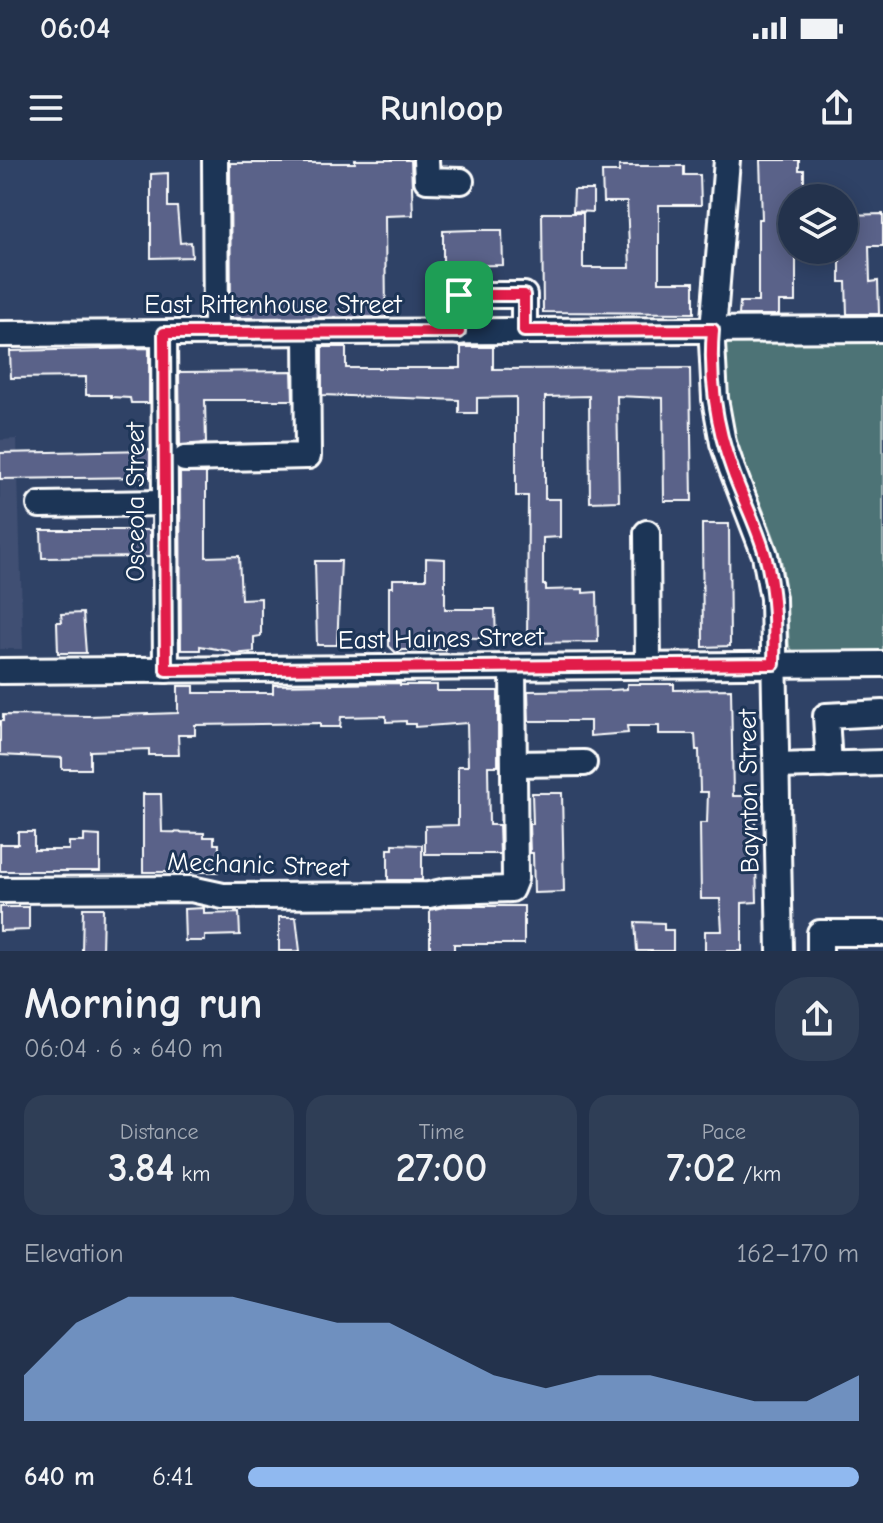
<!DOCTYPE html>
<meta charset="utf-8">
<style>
:root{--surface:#23324c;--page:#2f3e56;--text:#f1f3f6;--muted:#a3aab5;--line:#404d64;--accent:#90b9f0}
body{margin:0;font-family:"Comic Neue",sans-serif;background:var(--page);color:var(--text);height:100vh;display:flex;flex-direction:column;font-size:30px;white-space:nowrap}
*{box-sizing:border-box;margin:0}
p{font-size:26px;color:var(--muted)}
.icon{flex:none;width:44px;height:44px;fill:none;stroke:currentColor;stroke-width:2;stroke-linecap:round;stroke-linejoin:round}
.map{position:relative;height:791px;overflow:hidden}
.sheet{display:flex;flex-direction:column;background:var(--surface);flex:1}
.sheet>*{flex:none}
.controls{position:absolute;left:778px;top:24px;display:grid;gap:16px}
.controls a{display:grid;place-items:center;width:80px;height:80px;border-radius:50%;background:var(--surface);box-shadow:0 4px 20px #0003,0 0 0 2px var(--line);font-size:40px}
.pin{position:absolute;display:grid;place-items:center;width:68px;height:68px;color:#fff;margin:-34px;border-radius:16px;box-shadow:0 4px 12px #0006}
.round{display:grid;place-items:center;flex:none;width:84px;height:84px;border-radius:32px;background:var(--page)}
.headline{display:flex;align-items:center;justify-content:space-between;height:136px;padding:0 24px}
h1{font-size:44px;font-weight:700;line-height:60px}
.stats{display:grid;grid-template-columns:repeat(3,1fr);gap:12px;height:136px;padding:8px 24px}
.stats div{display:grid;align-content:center;border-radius:20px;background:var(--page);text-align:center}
.stats b{font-size:40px;font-weight:700}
.stats small{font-size:22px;font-weight:400}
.stats p{font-size:22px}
.chart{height:224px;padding:16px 24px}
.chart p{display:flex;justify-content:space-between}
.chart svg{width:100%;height:144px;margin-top:8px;fill:var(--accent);opacity:.7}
ul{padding:0 24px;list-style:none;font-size:26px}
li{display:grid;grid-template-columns:128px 96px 1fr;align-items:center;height:60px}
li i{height:20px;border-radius:10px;background:var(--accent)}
.status{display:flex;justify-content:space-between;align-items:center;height:56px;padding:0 40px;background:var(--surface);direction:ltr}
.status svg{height:22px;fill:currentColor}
header{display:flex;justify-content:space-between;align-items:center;height:104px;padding:0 24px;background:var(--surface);font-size:36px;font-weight:700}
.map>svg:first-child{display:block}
.built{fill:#405073}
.green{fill:#4e7376;stroke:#a6b9ba;stroke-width:2}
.building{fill:#5a6289;stroke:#fff;stroke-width:2}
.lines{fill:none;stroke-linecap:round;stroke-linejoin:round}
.minor-casing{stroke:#fff;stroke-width:30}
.minor{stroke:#1d3557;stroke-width:24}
.route-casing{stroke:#fff;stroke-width:16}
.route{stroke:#e11d48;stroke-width:10}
.labels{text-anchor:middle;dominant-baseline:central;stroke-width:6;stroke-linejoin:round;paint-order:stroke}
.street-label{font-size:26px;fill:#fff;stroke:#1d3557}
</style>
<div class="status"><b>06:04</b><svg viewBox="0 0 49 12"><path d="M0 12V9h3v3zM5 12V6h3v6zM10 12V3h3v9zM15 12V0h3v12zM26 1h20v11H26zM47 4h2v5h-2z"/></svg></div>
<header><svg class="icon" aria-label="menu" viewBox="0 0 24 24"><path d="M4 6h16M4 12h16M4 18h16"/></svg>Runloop<svg class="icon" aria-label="share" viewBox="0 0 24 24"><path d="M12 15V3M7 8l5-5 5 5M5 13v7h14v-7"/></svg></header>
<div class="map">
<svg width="883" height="791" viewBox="0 0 883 791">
<rect width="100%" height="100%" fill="#2f4266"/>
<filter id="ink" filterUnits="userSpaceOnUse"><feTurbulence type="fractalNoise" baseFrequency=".0125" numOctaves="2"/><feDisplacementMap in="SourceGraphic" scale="16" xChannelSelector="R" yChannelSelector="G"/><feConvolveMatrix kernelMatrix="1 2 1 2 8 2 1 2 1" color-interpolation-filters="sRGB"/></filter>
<g filter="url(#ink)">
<polygon class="built" points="17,279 23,489 0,489 0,280"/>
<path class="green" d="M 883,178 L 883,492 L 794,493 L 789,486 C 787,457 787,428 781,400 C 772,365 755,334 743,301 C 729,264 726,225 726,185 L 733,179 Z"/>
<g class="building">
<polygon points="355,0 411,0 413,55 385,56 386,157 231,158 230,3 355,3"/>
<polygon points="760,0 799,0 799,10 804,10 804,38 792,38 792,90 796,90 796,142 779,142 779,155 739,155 740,142 758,142 758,59 762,59"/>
<polygon points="619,6 684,6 684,15 700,15 701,45 659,45 659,122 694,122 694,153 543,152 542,53 583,53 583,108 630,108 627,42 603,42 602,12 619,12"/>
<polygon points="168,13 168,47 177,47 180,83 191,82 192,97 151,98 151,14"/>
<polygon points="574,30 593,30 593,52 573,51"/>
<polygon points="883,54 883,86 869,86 870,122 878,121 879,154 847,154 846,122 840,122 840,90 845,89 845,55"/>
<polygon points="473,70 502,70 503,105 443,106 443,71"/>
<polygon points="322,187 346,187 346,208 461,208 461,187 493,187 493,209 690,208 692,341 664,341 663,238 617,236 619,341 590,342 589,236 545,237 545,339 560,339 560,377 543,378 543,425 546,425 546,430 583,429 583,433 597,432 598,482 527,483 528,336 516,336 516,237 477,238 477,253 459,253 459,240 322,235"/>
<polygon points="149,188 149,243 131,243 130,238 111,237 111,235 86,235 86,217 11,218 10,191"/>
<polygon points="292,211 293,240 205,240 206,283 180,285 179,212"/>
<polygon points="150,290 150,317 0,319 0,293"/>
<polygon points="180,313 206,313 206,397 239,396 241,439 261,438 261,476 254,477 254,492 232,494 229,491 200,486 200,490 181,490"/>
<polygon points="702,364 729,364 730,486 703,487"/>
<polygon points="41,370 150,370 150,397 42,398"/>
<polygon points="426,398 445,399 445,449 495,449 496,484 479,484 479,478 445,477 445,490 403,490 396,493 389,486 389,427 393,427 393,419 426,419"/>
<polygon points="315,401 341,401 337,485 317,485"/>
<polygon points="83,453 86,493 58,493 57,462 62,462 61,454"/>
<polygon points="400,523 400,525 437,525 437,531 498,531 498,606 488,606 489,665 499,665 500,694 425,694 425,666 458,665 458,606 468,606 467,563 415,567 415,564 406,564 406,561 386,562 386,556 341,557 340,567 320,567 320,563 195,565 195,575 178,575 179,595 149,595 149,589 90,591 90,609 62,609 62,598 0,595 0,561 3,561 3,555 89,556 178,553 178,526 194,526 194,533 273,533 273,525"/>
<polygon points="627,524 674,524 674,530 731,529 733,636 749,636 749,657 755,657 757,742 742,743 742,791 705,791 705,771 722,771 720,739 701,739 700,663 707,663 708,632 700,632 699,590 696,590 695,574 659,574 659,566 627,566 628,573 590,576 590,561 529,561 528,531 612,530 627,529"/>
<polygon points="532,633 562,633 564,732 534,733 533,693 530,693 529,664 533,664"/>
<polygon points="143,634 161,634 162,672 204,673 204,677 214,677 214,684 219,684 218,712 143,712"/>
<polygon points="18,672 34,672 34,690 69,690 69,682 84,682 84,675 100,676 100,711 0,711 0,684 18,684"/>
<polygon points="393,684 422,685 422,720 388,720 388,689 393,689"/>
<polygon points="448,746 524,746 524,784 454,784 454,791 430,791 430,750"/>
<polygon points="0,747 29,747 29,770 0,771"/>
<polygon points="83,748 103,748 102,791 82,791"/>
<polygon points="204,748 204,754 239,753 240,775 205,776 205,781 185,781 184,749"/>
<polygon points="279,757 296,757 300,791 279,791"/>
<polygon points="635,762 664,763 664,770 673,770 673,791 637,791"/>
</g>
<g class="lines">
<g class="minor-casing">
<g id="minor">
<polyline points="215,0 216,173"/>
<polyline points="426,0 427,20 461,21"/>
<polyline points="727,0 712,183 715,239 723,283 732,309 765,395 773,438 780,791"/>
<polyline points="459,172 459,135 524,135 524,171"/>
<polyline points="164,173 166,510"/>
<polyline points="0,174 883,169"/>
<polyline points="185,299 308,296 307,173"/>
<polyline points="40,345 164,343"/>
<polyline points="647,373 648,505"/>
<polyline points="0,511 883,504"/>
<polyline points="514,604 584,603"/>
<polyline points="829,605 826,556 883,553"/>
<polyline points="777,606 883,603"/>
<polyline points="0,730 191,729 223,736 429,735 447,731 511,729 515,719 513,507"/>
<polyline points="820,791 820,773 883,773"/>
</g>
</g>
<use href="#minor" class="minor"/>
</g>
</g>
<g class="lines" filter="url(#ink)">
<g class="route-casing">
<path id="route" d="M 459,135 L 524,135 L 524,171 L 713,170 C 709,216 716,266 732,309 C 742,338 757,365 765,395 C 775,430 775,468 774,504 L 166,510 L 164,173 L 459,172 Z"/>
</g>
<use href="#route" class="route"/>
</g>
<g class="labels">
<g class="street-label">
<text x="273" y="145">East Rittenhouse Street</text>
<text transform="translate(136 342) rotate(-90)">Osceola Street</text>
<text transform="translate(441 479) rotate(-1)">East Haines Street</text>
<text transform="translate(749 631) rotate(-91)">Baynton Street</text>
<text transform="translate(258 705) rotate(2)">Mechanic Street</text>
</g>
</g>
</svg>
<div class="controls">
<a><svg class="icon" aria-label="layers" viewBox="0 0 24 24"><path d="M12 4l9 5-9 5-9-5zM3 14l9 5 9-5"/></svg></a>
</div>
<div class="pin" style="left:459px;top:135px;background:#1e9e55"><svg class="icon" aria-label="arrive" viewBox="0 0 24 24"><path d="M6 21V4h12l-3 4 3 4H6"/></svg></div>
</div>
<section class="sheet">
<div class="headline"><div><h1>Morning run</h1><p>06:04 · 6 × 640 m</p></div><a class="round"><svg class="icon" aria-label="share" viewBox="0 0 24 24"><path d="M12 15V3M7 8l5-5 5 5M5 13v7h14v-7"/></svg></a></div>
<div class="stats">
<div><p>Distance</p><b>3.84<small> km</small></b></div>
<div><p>Time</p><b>27:00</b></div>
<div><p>Pace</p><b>7:02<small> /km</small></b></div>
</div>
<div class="chart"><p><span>Elevation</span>162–170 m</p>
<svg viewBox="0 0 160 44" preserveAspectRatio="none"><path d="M0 44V30L10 14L20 6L30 6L40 6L50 10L60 14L70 14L80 22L90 30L100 34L110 30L120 30L130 34L140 38L150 38L160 30V44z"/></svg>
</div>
<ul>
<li><b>640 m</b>6:41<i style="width:100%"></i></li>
</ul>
</section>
